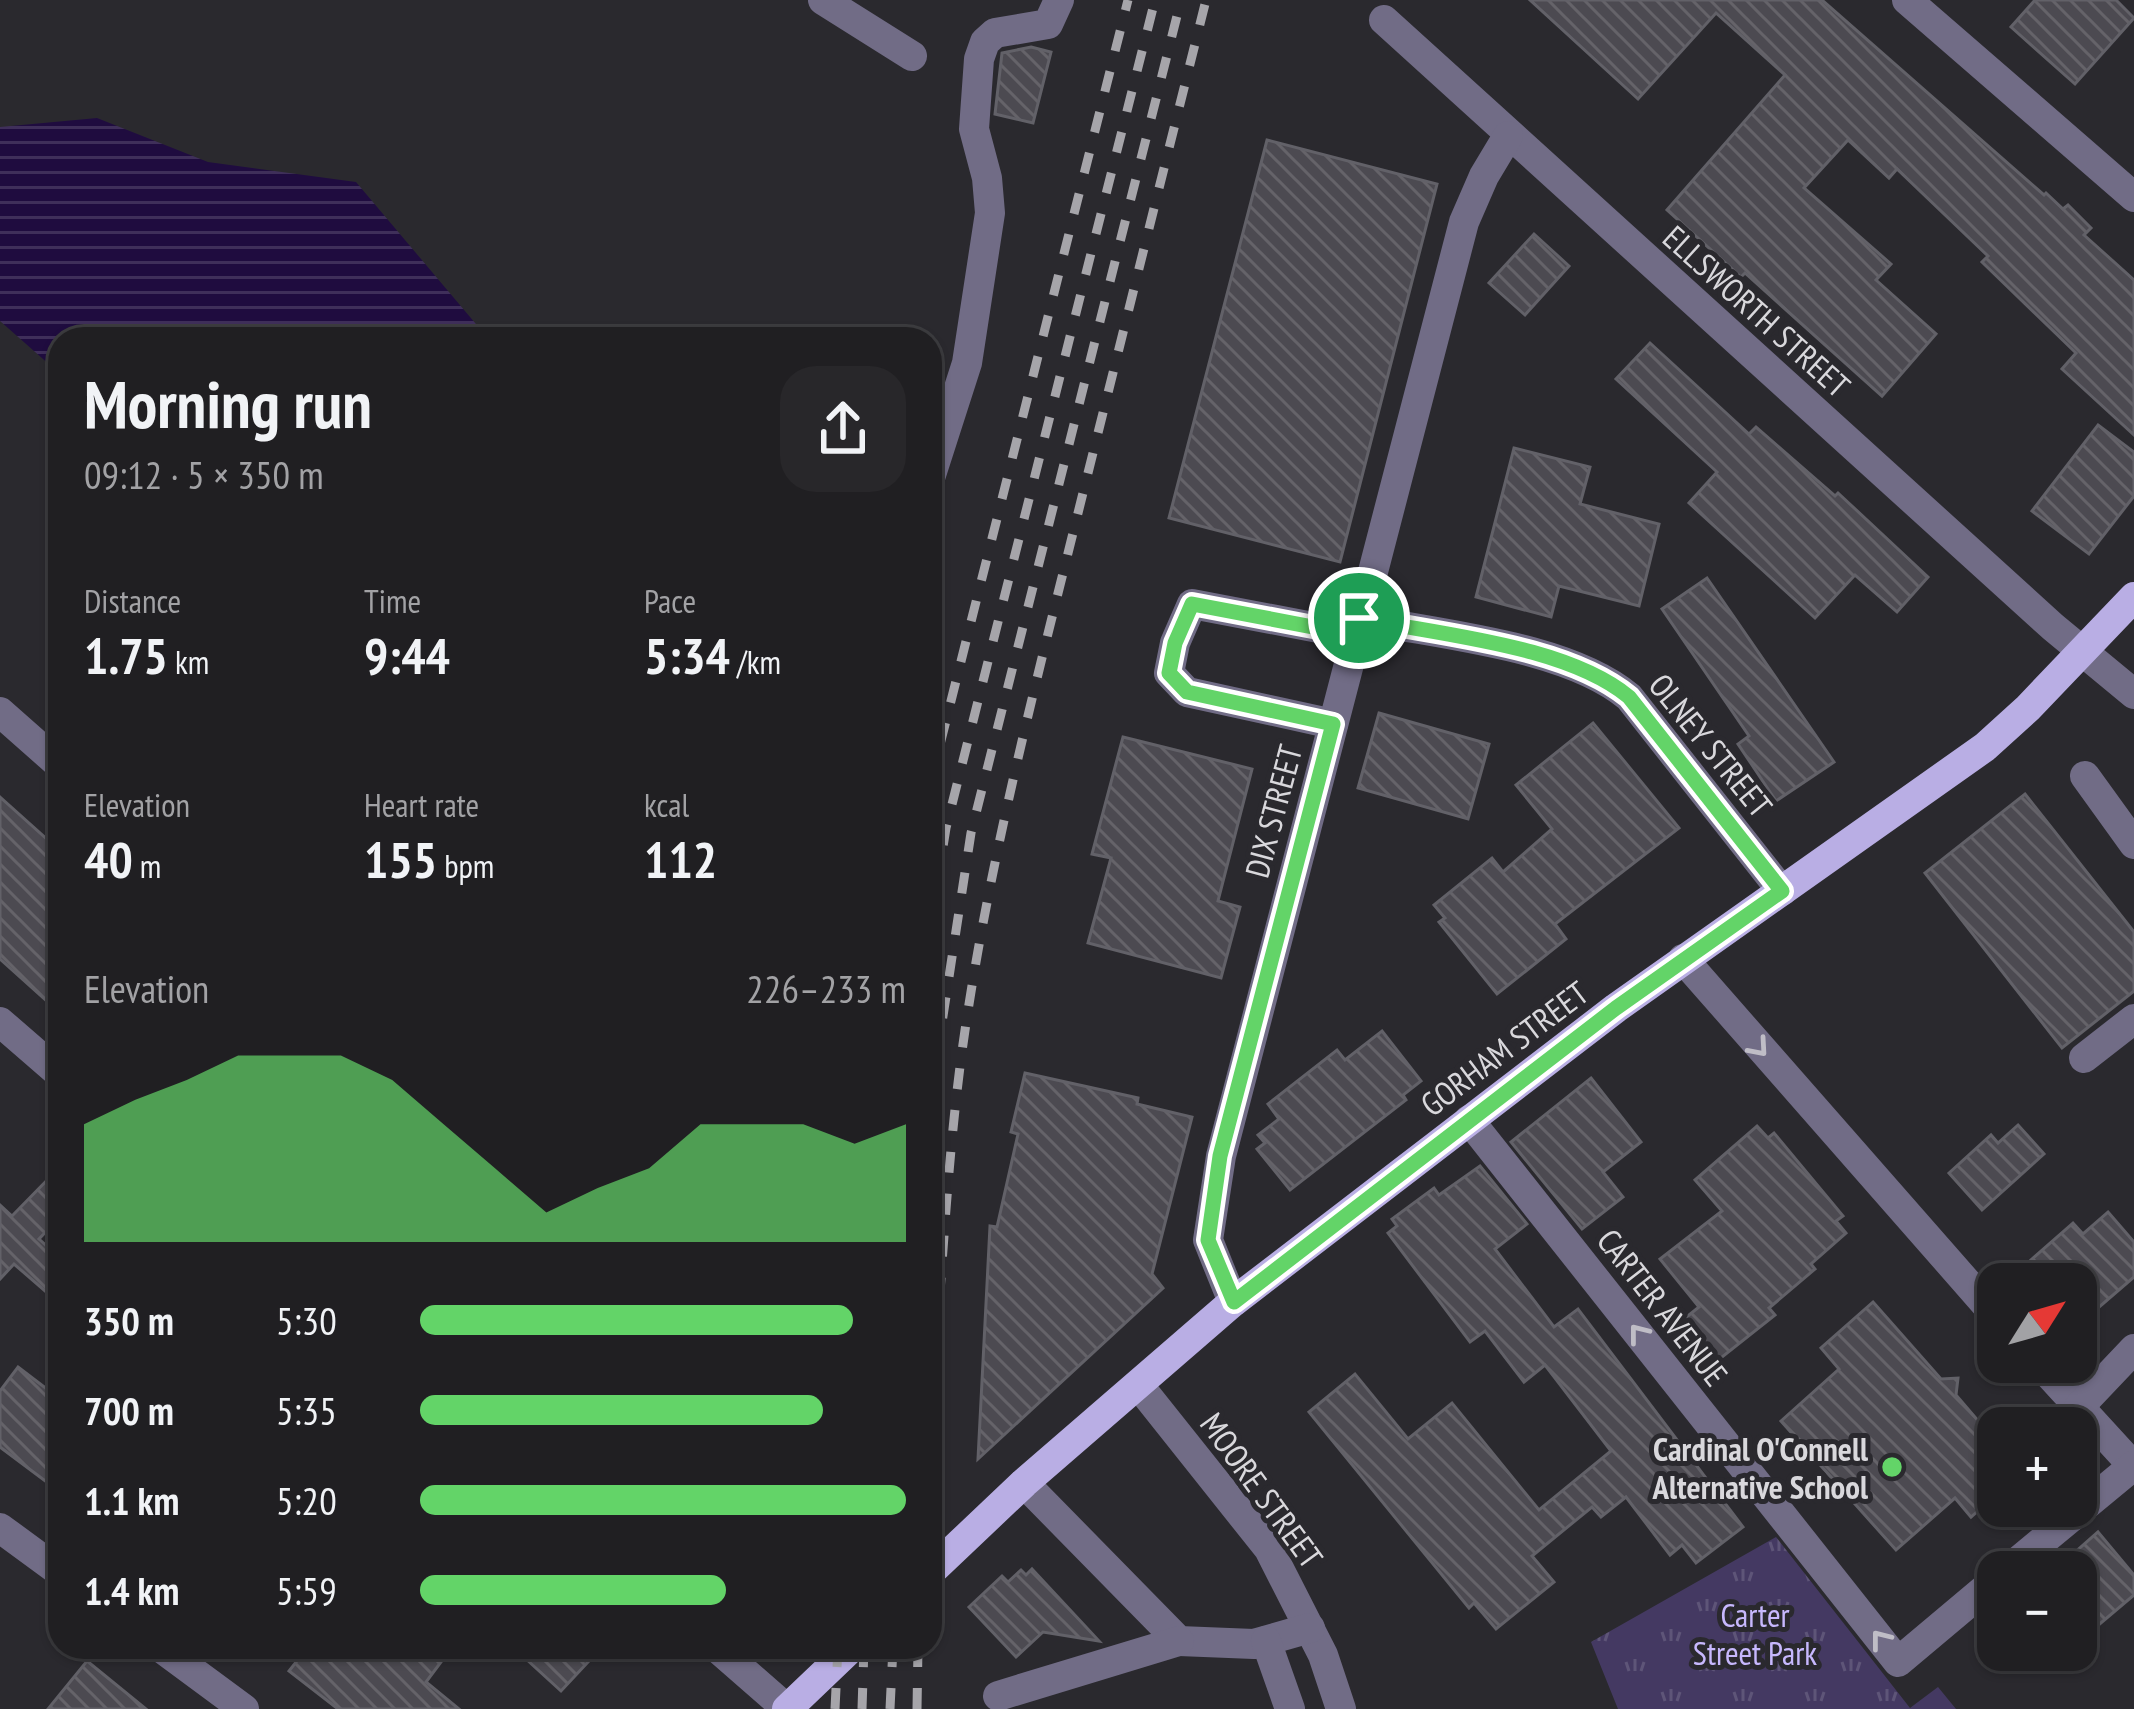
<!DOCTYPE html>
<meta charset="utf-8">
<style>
:root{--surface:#201f22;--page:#28272a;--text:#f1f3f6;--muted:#a2a2a5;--line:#3d3d40;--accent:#63d468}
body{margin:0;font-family:"PT Sans Narrow",sans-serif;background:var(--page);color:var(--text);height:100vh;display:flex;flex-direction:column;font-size:45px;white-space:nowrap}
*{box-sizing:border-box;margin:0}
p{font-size:39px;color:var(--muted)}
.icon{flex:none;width:66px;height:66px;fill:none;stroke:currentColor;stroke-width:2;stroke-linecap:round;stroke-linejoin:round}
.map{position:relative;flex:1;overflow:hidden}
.sheet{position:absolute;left:48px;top:327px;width:894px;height:1332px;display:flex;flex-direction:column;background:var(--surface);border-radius:36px;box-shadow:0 3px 9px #0004,0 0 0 3px var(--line)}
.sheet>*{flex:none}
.needle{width:78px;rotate:53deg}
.controls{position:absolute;left:1977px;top:1263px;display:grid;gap:24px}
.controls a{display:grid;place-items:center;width:120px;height:120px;border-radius:24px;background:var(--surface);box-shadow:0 3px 9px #0004,0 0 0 3px var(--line);font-size:60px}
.pin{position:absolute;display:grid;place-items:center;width:102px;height:102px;color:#fff;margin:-51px;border:6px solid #fff;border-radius:50%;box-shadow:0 3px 12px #0007}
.round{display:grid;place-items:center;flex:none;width:126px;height:126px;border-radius:36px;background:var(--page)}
.overview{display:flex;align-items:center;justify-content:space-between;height:204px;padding:0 36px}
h1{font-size:66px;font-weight:700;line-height:90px}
.metrics{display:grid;grid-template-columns:repeat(3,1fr);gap:18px;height:204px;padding:12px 36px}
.metrics div{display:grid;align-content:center}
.metrics b{font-size:51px;font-weight:700}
.metrics small{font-size:33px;font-weight:400}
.metrics p{font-size:33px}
.chart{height:336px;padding:24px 36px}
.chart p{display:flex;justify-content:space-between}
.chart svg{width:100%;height:216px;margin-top:12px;fill:var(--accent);opacity:.7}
ul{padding:0 36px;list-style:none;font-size:39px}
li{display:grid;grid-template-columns:192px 144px 1fr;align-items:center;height:90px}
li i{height:30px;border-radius:15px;background:var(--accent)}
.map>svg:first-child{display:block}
.park{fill:url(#park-tufts)}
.water{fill:url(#water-rules)}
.building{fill:url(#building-back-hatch);stroke:#626168;stroke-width:3}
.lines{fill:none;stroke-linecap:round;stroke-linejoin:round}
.minor{stroke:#716c86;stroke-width:30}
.major{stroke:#b9aee4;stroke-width:30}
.rail{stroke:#a6a5aa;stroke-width:9;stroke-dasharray:21 21;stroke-linecap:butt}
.oneway{stroke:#bfbdc6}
.route-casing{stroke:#fff;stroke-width:24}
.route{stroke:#63d468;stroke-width:15}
.poi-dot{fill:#63d468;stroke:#2a292e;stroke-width:4.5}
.labels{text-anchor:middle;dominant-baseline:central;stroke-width:10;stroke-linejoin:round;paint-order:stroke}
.street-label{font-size:33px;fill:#d9d8dc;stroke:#2a292e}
.poi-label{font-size:33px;font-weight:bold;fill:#d9d8dc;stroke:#2a292e;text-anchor:end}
.park-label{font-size:33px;fill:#c7b8fd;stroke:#2a292e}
</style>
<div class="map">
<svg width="2134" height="1709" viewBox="0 0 2134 1709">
<defs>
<pattern id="park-tufts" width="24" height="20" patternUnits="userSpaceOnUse" patternTransform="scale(3)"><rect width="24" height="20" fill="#443962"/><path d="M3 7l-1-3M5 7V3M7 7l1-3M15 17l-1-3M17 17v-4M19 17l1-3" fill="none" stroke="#5e5578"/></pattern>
<pattern id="water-rules" width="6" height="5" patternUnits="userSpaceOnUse" patternTransform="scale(3)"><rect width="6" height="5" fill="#1f0c3f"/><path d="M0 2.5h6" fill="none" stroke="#3f2f5a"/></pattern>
<pattern id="building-back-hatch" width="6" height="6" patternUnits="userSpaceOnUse" patternTransform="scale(3)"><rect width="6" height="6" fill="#4c4a51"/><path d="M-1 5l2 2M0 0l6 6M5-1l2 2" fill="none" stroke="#656369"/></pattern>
</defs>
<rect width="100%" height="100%" fill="#2a292e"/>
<polygon class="park" points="1776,1537 1910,1708 1938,1687 1956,1709 1618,1709 1591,1642"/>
<polygon class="water" points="97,118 208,162 356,182 481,330 474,339 60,339 60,374 0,321 0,127"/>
<g class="building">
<polygon points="1530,0 1822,0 2044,195 2046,193 2063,209 2068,205 2091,228 2084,235 2134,280 2134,435 2062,369 2076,353 1982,262 1988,256 1897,169 1889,178 1848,140 1804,188 1891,264 1876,280 1936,334 1882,396 1745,273 1741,277 1667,210 1785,75 1716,13 1638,99"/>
<polygon points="2035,0 2116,0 2134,18 2075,84 2011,27"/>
<polygon points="1031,47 1051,52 1033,123 995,114 1002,53"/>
<polygon points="1267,140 1437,184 1340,562 1169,518"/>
<polygon points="1534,234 1569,266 1525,315 1489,283"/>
<polygon points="1650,343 1749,434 1756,427 1835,496 1838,493 1928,577 1897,612 1855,575 1815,618 1689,503 1717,472 1616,379"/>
<polygon points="2098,425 2134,452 2134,496 2089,554 2032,511"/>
<polygon points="1514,448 1590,467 1580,504 1659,524 1639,606 1559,586 1551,617 1476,597"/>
<polygon points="1707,578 1834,762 1776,801 1738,744 1749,736 1662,609"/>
<polygon points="1379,713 1489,744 1468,819 1358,788"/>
<polygon points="1593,723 1679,828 1555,924 1566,939 1497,994 1439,922 1445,918 1434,905 1492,858 1503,872 1552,829 1516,785"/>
<polygon points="1123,737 1252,769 1218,901 1240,907 1221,978 1088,943 1111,858 1092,854"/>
<polygon points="2025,794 2134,932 2134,991 2062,1048 1925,873"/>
<polygon points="0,797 60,851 60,1013 0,959"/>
<polygon points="1382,1031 1421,1081 1403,1095 1406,1100 1290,1190 1257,1149 1265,1143 1258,1135 1279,1119 1268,1104 1337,1050 1345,1060"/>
<polygon points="1025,1073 1138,1098 1137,1104 1192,1117 1152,1274 1163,1288 978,1459 990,1226 997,1227 1018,1134 1011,1132"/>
<polygon points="1591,1078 1641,1142 1603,1172 1623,1197 1582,1229 1511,1142"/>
<polygon points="2018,1125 2044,1154 1982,1210 1949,1173 1991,1135 1998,1143"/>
<polygon points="1757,1126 1768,1138 1774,1133 1843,1216 1836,1221 1846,1233 1811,1264 1815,1269 1769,1308 1775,1315 1707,1369 1674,1327 1699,1307 1660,1259 1722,1211 1695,1180"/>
<polygon points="1480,1166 1527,1224 1495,1249 1554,1327 1578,1309 1743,1527 1696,1563 1682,1545 1670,1555 1626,1497 1601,1517 1592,1507 1532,1556 1554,1582 1496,1629 1474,1603 1469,1608 1309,1412 1355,1374 1408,1439 1452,1403 1539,1510 1611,1451 1545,1365 1524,1382 1485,1331 1470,1342 1388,1233 1397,1226 1392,1219 1434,1188 1439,1195"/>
<polygon points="60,1167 60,1217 39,1239 60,1258 60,1304 14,1264 0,1279 0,1205 12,1216"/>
<polygon points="2108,1212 2134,1242 2134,1277 2076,1327 2076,1284 2051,1284 2031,1260 2073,1223 2083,1234"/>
<polygon points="1873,1302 1941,1379 1958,1378 1956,1395 1998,1444 1998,1493 1971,1517 1955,1498 1896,1550 1781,1421 1839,1369 1821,1348"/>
<polygon points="18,1367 60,1399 60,1492 0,1447 0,1391"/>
<polygon points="2098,1532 2134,1575 2134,1595 2076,1644 2076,1572 2064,1562"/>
<polygon points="1032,1569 1099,1641 1043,1632 1016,1657 969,1607 1002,1576 1008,1582 1021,1570 1026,1575"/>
<polygon points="308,1647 422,1647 441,1662 426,1682 459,1709 338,1709 289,1671"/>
<polygon points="513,1647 602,1647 561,1691"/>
<polygon points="87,1661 146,1709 48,1709"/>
</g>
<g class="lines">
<g class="minor">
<polyline points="823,0 912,56"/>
<polyline points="1907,0 2134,197"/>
<polyline points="1384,20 2053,627 2134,694"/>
<polyline points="930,478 967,363 990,213 987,178 974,129 979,59 985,42 995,33 1048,24 1059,0"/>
<path d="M 1359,618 C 1439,635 1567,645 1629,697 L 1782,891"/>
<polyline points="0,712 60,765"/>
<polyline points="1333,724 1187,692 1169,673 1175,643 1192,604 1355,635"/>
<polyline points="2085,776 2134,844"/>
<polyline points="1683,959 1998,1318"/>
<polyline points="0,1022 60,1074"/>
<polyline points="2084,1058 2134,1019"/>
<polyline points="1469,1120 1898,1662 1998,1578"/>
<polyline points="1233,1302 1208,1240 1221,1156 1464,222 1484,176 1508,136"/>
<polyline points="2038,1362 2134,1467"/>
<polyline points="1140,1387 1269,1549 1323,1655 1341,1709"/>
<polyline points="2079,1407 2134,1349"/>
<polyline points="1024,1483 1179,1641 1254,1644 1310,1628"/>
<polyline points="0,1528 60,1572"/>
<polyline points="2005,1572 2133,1466"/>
<polyline points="1266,1641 1290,1709"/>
<polyline points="160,1647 244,1709"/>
<polyline points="716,1647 787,1709"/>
<polyline points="998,1696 1179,1641"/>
</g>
<g class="major">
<polyline points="930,1572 1024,1483 1233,1302 1616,1008 1985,747 2028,708 2134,597"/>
<polyline points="787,1709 852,1647"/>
</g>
<g class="rail">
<polyline points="930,784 1128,0"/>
<polyline points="930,928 946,828 1155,0"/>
<polyline points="930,1101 971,833 1181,0"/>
<path d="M 930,1424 C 942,1289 946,1152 967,1017 C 992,853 1034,690 1074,529 C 1118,353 1162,176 1206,0"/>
<polyline points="835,1709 838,1647"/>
<polyline points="862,1709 864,1647"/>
<polyline points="890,1709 893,1647"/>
<polyline points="917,1709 918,1647"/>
</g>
</g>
<defs><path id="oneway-chevron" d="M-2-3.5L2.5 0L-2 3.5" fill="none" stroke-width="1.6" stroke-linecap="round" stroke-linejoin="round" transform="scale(3)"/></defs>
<g class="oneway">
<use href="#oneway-chevron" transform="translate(1759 1048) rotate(49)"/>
<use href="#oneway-chevron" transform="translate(1638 1333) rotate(-128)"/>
<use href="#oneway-chevron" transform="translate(1880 1639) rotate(-128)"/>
</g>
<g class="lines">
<g class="route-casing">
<path id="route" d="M 1192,604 L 1355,635 L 1359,618 C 1440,635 1566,645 1629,697 L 1782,891 L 1616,1008 L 1234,1302 L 1208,1240 L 1220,1156 L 1333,724 L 1187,692 L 1169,673 L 1175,643 Z"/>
</g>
<use href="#route" class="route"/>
</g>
<circle class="poi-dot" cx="1892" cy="1467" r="12"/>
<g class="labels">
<g class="street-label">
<text transform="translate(1757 311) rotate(42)">ELLSWORTH STREET</text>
<text transform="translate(1711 745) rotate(51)">OLNEY STREET</text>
<text transform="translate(1273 811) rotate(-75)">DIX STREET</text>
<text transform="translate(1504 1048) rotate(-37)">GORHAM STREET</text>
<text transform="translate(1663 1307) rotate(52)">CARTER AVENUE</text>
<text transform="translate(1262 1490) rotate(54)">MOORE STREET</text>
</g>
<g class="poi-label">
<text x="1868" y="1448">Cardinal O'Connell<tspan x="1868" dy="38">Alternative School</tspan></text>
</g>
<g class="park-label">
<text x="1755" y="1614">Carter<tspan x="1755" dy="38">Street Park</tspan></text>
</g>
</g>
</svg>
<div class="controls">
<a><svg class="needle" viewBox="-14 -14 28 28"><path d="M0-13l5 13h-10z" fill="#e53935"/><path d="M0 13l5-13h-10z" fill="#a2a2a5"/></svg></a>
<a>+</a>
<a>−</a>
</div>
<div class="pin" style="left:1359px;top:618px;background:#1e9e55"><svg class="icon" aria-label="arrive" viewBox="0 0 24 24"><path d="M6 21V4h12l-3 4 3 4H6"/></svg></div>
<section class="sheet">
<div class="overview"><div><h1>Morning run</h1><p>09:12 · 5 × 350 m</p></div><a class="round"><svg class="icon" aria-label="share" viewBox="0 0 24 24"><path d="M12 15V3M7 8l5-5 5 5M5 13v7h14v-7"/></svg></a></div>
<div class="metrics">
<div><p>Distance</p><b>1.75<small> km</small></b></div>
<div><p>Time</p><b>9:44</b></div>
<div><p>Pace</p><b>5:34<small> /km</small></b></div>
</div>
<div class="metrics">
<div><p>Elevation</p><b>40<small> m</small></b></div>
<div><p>Heart rate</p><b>155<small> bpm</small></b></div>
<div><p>kcal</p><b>112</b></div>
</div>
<div class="chart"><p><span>Elevation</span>226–233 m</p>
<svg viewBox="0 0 160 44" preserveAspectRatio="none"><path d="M0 44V20L10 15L20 11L30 6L40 6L50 6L60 11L70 20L80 29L90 38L100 33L110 29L120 20L130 20L140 20L150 24L160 20V44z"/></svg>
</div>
<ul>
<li><b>350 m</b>5:30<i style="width:89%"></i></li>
<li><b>700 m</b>5:35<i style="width:83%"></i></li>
<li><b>1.1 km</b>5:20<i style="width:100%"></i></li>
<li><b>1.4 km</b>5:59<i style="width:63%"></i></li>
</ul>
</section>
</div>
